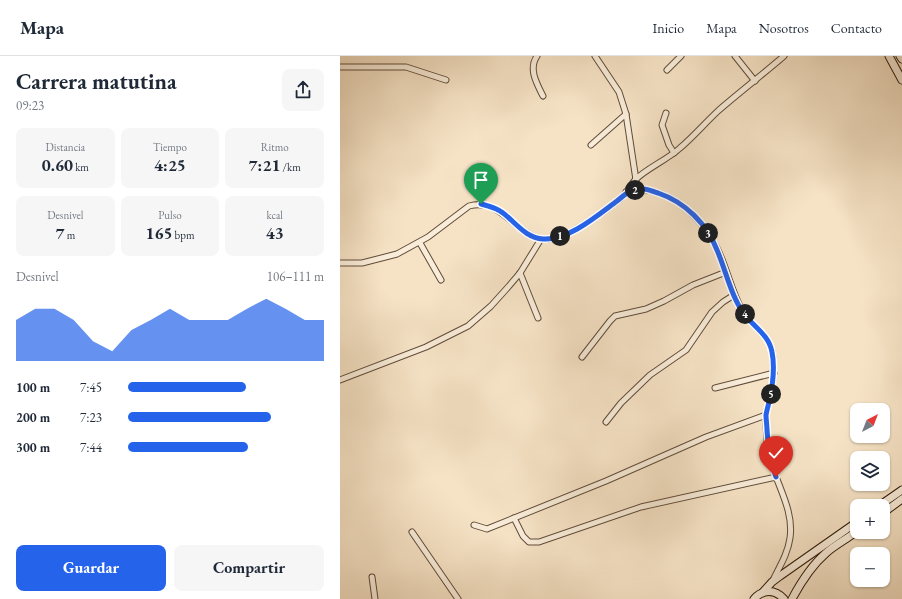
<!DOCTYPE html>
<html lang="es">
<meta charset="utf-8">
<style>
:root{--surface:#fff;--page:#f6f6f7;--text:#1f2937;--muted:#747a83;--line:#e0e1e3;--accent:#2563eb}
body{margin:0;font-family:"EB Garamond",serif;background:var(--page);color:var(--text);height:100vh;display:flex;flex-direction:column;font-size:15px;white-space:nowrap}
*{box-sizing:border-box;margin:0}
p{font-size:13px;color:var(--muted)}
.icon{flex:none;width:22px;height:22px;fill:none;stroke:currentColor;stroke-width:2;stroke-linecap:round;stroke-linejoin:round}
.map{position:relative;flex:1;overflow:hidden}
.drawer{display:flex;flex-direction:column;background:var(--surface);width:340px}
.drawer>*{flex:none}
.needle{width:26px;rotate:42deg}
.tools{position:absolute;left:510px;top:347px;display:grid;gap:8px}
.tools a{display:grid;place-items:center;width:40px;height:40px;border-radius:8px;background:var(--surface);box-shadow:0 1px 3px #0004;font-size:20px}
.pin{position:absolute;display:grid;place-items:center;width:34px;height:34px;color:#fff;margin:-41px -17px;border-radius:50% 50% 50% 0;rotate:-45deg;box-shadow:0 0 4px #0007}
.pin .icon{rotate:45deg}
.km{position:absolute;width:20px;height:20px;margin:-10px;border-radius:50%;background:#222;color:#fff;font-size:11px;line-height:20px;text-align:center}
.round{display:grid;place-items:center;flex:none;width:42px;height:42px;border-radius:8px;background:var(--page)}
.headline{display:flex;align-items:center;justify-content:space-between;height:68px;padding:0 16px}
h1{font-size:22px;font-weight:700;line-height:30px}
.metrics{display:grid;grid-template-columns:repeat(3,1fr);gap:6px;height:68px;padding:4px 16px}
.metrics div{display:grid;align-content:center;border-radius:8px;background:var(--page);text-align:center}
.metrics b{font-size:17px;font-weight:700}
.metrics small{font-size:11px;font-weight:400}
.metrics p{font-size:11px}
.chart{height:112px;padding:8px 16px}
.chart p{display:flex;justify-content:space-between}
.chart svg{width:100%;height:72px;margin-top:4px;fill:var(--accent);opacity:.7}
.primary-button{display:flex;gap:8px;margin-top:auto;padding:8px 16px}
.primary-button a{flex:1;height:46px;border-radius:8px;background:var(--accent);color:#fff;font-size:16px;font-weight:700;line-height:46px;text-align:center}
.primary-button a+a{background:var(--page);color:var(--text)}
ul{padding:0 16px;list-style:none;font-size:13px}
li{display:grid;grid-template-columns:64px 48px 1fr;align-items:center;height:30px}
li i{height:10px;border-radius:5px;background:var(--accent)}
header{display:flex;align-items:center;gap:24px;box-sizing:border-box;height:56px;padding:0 20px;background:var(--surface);border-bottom:1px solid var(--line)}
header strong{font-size:19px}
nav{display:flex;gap:22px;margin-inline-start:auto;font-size:14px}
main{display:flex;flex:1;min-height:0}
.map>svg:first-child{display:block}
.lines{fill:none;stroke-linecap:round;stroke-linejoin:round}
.street-casing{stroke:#604c3a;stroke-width:7}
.secondary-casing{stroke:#2e1a0b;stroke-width:9}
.street{stroke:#f9edda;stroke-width:5}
.secondary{stroke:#f9edda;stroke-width:7}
.route-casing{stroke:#fff;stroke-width:8}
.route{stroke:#2563eb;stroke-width:5}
</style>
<header>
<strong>Mapa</strong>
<nav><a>Inicio</a><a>Mapa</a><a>Nosotros</a><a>Contacto</a></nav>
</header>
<main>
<section class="drawer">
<div class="headline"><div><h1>Carrera matutina</h1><p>09:23</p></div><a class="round"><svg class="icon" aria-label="share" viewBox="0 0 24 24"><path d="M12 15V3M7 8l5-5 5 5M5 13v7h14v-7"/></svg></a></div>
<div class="metrics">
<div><p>Distancia</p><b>0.60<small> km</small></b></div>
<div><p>Tiempo</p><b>4:25</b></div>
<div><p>Ritmo</p><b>7:21<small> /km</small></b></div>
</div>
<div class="metrics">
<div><p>Desnivel</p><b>7<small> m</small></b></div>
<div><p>Pulso</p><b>165<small> bpm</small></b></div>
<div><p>kcal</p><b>43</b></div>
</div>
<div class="chart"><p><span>Desnivel</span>106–111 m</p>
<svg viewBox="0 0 160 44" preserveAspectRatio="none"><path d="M0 44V19L10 12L20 12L30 19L40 32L50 38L60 25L70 19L80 12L90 19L100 19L110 19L120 12L130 6L140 12L150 19L160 19V44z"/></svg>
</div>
<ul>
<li><b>100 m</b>7:45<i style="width:60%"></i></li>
<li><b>200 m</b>7:23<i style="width:73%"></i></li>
<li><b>300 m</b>7:44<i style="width:61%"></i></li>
</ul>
<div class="primary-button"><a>Guardar</a><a>Compartir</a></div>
</section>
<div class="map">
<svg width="562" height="543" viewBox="0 0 562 543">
<rect width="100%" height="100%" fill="#f6e3c6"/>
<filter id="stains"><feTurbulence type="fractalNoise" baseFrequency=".005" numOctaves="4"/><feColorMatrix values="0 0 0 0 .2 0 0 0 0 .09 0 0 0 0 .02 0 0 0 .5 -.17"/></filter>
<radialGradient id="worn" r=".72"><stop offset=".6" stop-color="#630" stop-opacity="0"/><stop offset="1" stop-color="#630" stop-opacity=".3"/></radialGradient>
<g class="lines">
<g class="street-casing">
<g id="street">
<path d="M 197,0 C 188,13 197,28 203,40"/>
<polyline points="255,0 279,36 286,58 296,124"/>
<polyline points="395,0 415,25"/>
<polyline points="0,11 66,11 106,24"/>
<polyline points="327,14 341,0"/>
<polyline points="326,57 322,69 329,89 334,97"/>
<polyline points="251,89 286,58"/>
<path d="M 286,136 C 302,132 306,133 321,138 C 346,147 365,169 377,192 C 387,212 391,234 402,254 C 410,269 427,276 432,295 C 435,310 433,326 431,340 C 429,347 426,354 426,361 C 426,375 427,392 431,406 C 438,431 454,455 450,482 C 448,497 440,510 433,524"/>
<polyline points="80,187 101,224"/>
<path d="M 0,207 L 22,207 L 57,198 L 88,181 L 129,150 C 165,140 177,187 210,183 C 228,182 265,155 280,143 C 286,138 290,130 295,124 C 307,112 327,104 340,92 C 354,80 365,67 379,54 C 400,36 423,18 444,0"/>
<polyline points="180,217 198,262"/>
<polyline points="242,301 270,265 275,260 306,253 324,245 353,229 386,216"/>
<polyline points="0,324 86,291 128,270 151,250 169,230 180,217 201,183"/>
<polyline points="375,332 434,317"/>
<polyline points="266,366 281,347 310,319 346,294 372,256 383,246 394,239"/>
<polyline points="174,462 183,480 189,486 199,486 301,451 436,421"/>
<polyline points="134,469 147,473 266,425 366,381 426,359"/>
<polyline points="72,476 118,543"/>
<polyline points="32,521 35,543"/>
</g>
</g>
<g class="secondary-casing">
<g id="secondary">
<polyline points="549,0 562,24"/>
<polyline points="560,0 562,3"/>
<polyline points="539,450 562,434"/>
<polyline points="543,457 562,443"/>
<polyline points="423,536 432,526 440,520 517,466"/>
<path d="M 414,543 C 423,533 435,533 444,543"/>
<path d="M 452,543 C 461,526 471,510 486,497 C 495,489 507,483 517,475"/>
</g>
</g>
<use href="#street" class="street"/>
<use href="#secondary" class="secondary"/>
</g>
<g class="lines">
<g class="route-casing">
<path id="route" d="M 141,148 C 149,150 157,152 163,157 C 176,167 186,182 203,183 C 228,185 258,159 277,145 C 286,138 290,132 304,133 C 308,133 314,136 318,137 C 345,146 367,168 377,194 C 386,215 391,240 404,258 C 414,271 429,279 432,296 C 435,311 433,327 430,342 C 429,347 427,353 426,359 C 426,364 427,369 427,374 C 428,392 430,404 436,421"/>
</g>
<use href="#route" class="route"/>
</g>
<rect width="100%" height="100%" filter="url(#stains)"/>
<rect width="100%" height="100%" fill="url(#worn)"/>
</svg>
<div class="tools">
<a><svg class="needle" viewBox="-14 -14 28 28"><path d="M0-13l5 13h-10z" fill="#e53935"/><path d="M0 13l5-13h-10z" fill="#747a83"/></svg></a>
<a><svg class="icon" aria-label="layers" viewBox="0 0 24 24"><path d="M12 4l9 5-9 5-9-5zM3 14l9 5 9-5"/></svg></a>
<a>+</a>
<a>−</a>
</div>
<div class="pin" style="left:141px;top:148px;background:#1e9e55"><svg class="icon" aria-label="arrive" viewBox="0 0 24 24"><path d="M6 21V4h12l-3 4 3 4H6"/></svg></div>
<div class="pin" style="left:436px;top:421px;background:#d93025"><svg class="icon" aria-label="check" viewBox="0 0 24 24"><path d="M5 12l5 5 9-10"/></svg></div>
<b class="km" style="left:220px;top:180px">1</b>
<b class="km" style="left:295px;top:134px">2</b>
<b class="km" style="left:368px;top:177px">3</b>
<b class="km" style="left:405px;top:258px">4</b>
<b class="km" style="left:431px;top:338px">5</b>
</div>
</main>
